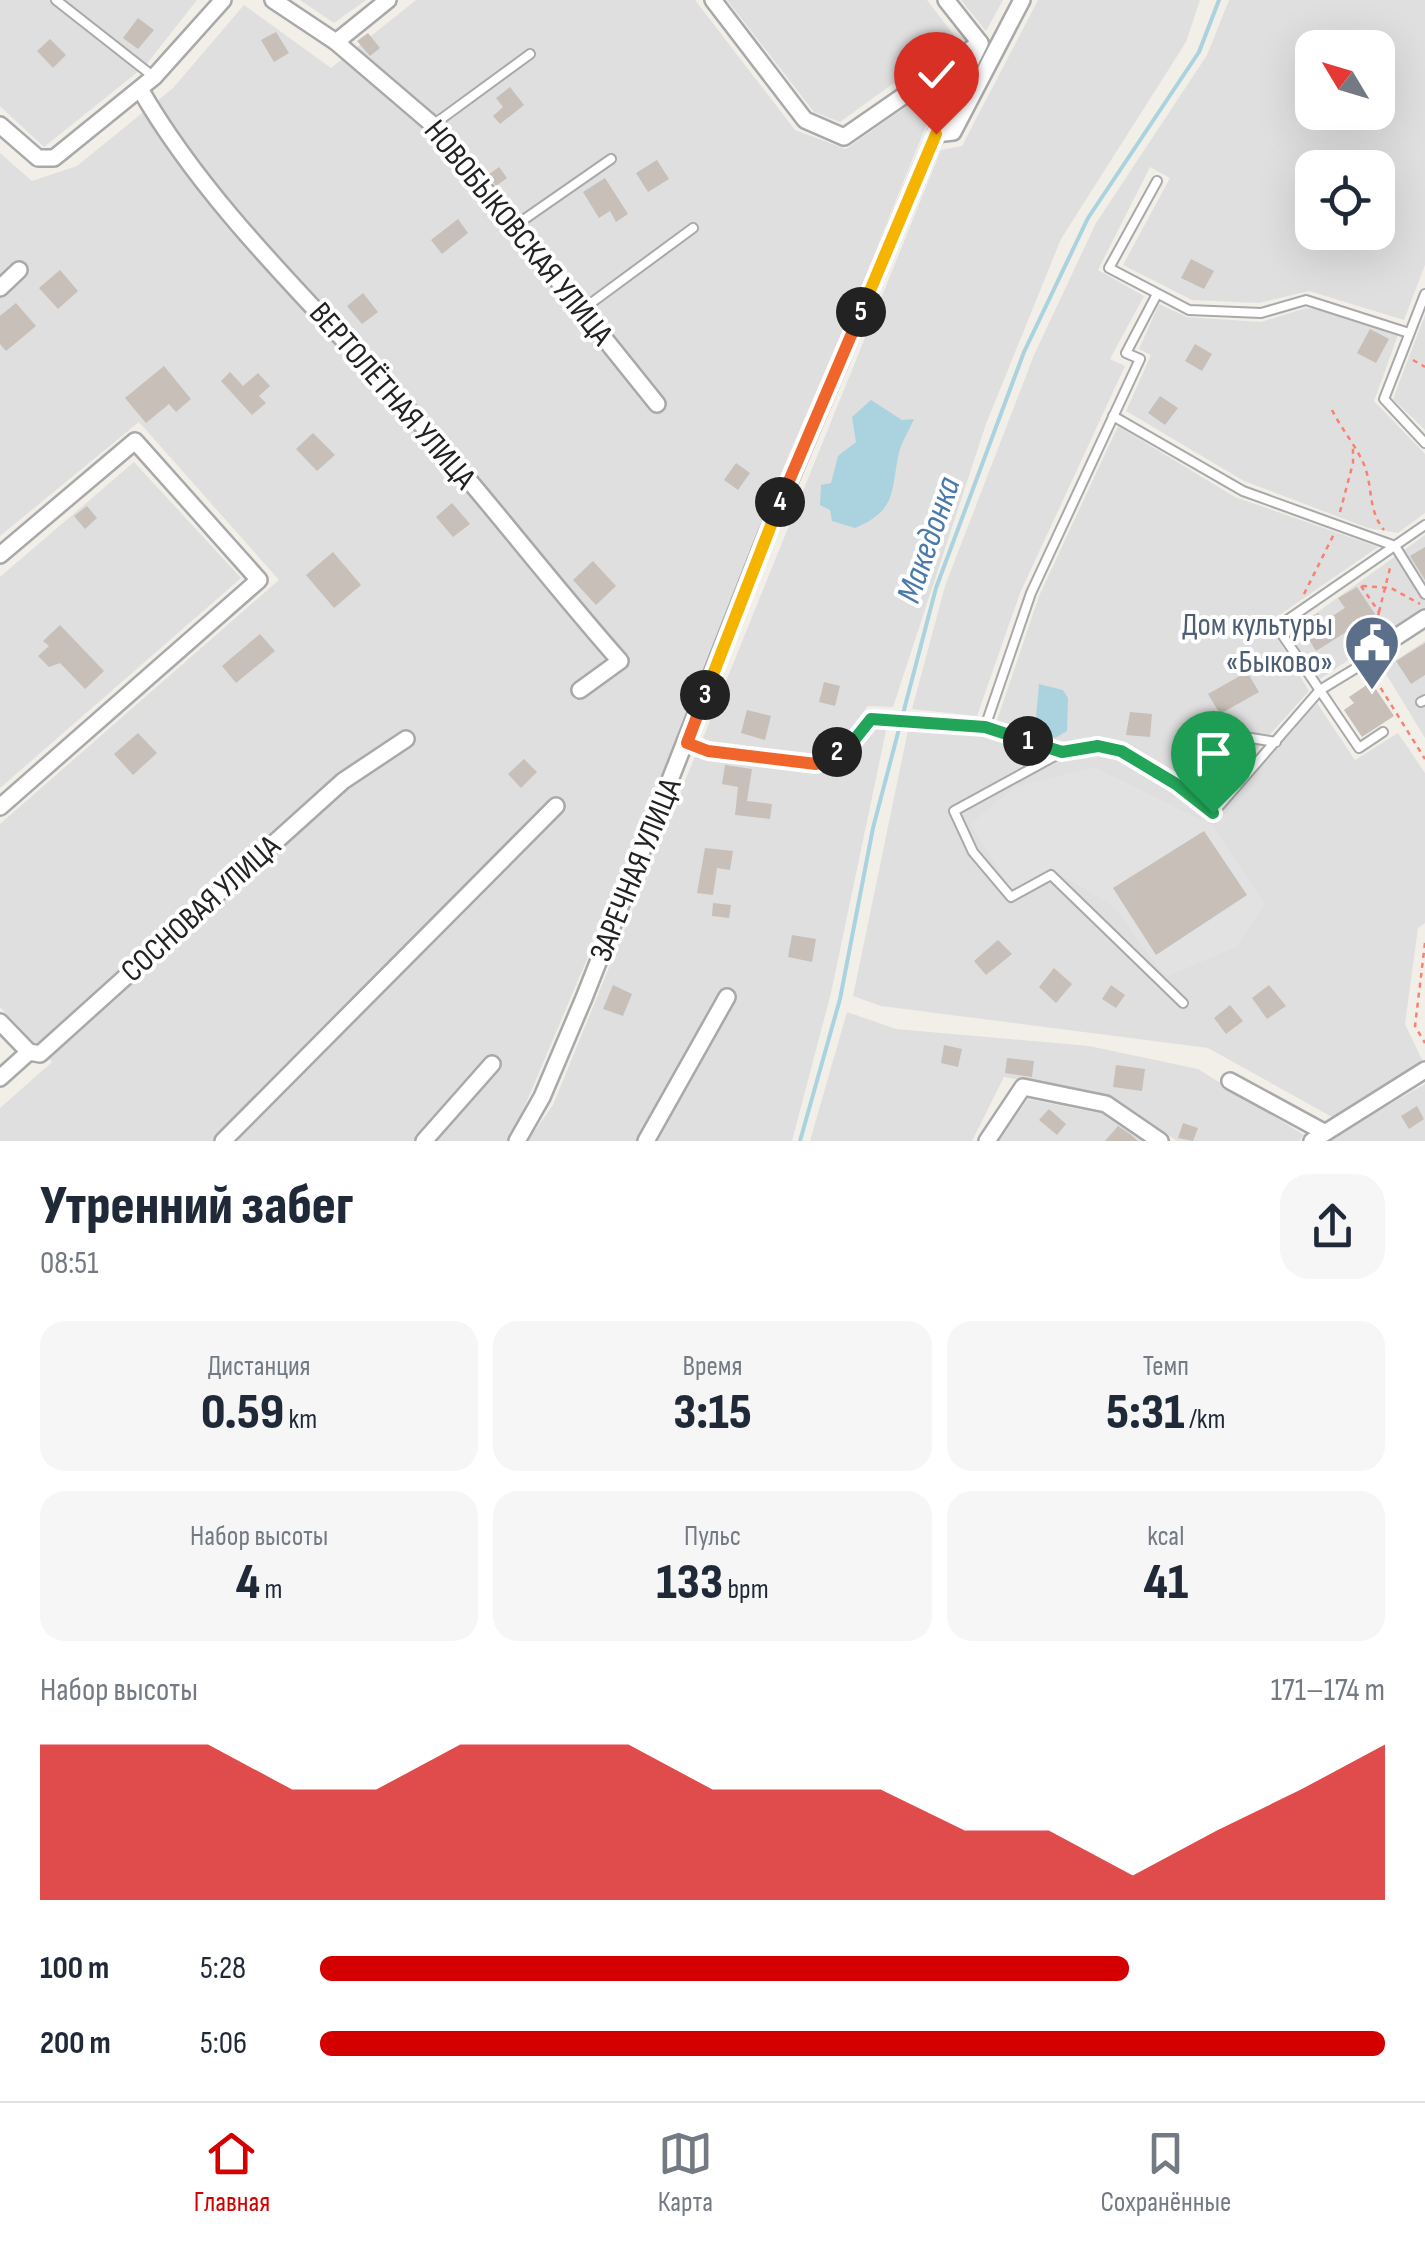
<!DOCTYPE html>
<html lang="ru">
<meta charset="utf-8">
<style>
:root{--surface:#fff;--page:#f6f6f7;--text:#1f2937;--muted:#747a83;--line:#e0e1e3;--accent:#d40000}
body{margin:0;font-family:"Sofia Sans Condensed",sans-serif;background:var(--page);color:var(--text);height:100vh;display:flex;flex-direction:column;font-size:38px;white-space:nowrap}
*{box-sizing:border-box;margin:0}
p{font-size:32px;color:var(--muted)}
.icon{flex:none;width:55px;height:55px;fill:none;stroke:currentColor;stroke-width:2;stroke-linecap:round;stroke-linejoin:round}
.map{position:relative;height:1141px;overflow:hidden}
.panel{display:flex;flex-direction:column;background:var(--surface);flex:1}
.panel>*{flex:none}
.needle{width:65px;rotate:308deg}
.tools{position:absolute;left:1295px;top:30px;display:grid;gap:20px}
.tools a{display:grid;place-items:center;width:100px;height:100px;border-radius:20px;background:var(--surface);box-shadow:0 10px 40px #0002;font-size:50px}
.pin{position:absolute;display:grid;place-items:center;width:85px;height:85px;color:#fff;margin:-102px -42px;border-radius:50% 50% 50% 0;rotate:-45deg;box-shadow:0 0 10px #0007}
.pin .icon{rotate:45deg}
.km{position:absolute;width:50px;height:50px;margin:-25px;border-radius:50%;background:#222;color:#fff;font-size:28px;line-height:50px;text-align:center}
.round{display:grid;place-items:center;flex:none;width:105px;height:105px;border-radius:30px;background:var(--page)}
.headline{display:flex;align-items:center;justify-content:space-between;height:170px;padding:0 40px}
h1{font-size:55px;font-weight:800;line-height:75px}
.stats{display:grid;grid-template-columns:repeat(3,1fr);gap:15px;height:170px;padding:10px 40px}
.stats div{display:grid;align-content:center;border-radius:25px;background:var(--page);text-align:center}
.stats b{font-size:50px;font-weight:800}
.stats small{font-size:28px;font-weight:400}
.stats p{font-size:28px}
.chart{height:280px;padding:20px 40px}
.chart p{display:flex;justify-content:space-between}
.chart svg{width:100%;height:180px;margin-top:10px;fill:var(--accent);opacity:.7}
ul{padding:0 40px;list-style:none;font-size:32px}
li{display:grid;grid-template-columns:160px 120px 1fr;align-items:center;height:75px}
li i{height:25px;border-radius:12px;background:var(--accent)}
.tabs{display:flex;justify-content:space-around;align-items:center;height:140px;border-top:2px solid var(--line);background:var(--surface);font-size:28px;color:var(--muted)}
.tabs a{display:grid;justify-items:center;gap:5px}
.tabs .current{color:var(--accent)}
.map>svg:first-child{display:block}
.residential{fill:#e0dfdf;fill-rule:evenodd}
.parking{fill:#e2e2e2}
.water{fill:#aad3df}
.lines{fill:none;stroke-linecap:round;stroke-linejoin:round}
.stream{stroke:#aad3df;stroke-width:4}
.building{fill:#c7bfb8}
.lane-casing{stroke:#a9a9a9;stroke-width:12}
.street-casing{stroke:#a9a9a9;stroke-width:20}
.path{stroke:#fa8072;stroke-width:2.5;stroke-dasharray:5 5;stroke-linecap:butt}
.lane{stroke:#fff;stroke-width:8}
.street{stroke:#fff;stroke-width:15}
.split-1-casing{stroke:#fff;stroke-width:20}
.split-2-casing{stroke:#fff;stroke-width:20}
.split-3-casing{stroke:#fff;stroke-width:20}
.split-4-casing{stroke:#fff;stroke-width:20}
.split-5-casing{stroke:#fff;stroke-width:20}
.split-6-casing{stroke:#fff;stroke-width:20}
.split-1{stroke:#22a559;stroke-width:12}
.split-2{stroke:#22a559;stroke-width:12}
.split-3{stroke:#f0652b;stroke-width:12}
.split-4{stroke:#f5b400;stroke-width:12}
.split-5{stroke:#f0652b;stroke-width:12}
.split-6{stroke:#f5b400;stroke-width:12}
.labels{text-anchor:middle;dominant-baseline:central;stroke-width:8;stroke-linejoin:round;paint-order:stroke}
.street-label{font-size:32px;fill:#222;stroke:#fff}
.service-label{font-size:32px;fill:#4e5e75;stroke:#fff;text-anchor:end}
.water-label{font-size:35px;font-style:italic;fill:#4a7aab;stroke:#fff}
</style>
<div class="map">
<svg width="1425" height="1141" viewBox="0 0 1425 1141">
<rect width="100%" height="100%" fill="#f2efe9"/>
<g class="residential">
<polygon points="0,0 197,0 145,66 44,147 0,106"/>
<polygon points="300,0 366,0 334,23"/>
<polygon points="416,0 695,0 795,130 846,149 945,79 628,862 510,1141 0,1141 0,1108 52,1062 0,1007 0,824 279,580 139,422 0,536 0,153 32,181 77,166 173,88 244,5 331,68"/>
<polygon points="727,0 927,0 956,38 840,122 814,112"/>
<polygon points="961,0 1003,0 986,31"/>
<polygon points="1038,0 1200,0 1186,42 1061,239 986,424 893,707 868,706 846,736 816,757 701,743 941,150 962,146"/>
<path d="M 1229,0 L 1425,0 L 1425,265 L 1404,320 L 1309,291 L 1259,303 L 1192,300 L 1123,265 L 1170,178 L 1150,167 L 1098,270 L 1144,296 L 1110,359 L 1125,366 L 1020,593 L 977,716 L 912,709 L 945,586 L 1034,355 L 1096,223 L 1207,55 ZM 1312,48 L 1378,48 L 1378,112 L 1312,112 ZM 1312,168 L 1378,168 L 1378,232 L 1312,232 Z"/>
<polygon points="1159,304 1187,317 1261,322 1306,308 1336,311 1398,335 1374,401 1425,454 1425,513 1398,533 1368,528 1244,481 1126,411 1151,355 1139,349"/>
<polygon points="1425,315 1425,430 1393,399"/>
<polygon points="1118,426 1235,497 1378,547 1268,623 1309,691 1211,800 1181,775 1125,742 1095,736 1058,744 995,726 1039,596"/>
<polygon points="134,462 241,578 0,788 0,577"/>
<polygon points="1425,535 1425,609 1317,681 1287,634"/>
<polygon points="1425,641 1425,738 1383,669"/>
<polygon points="1317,703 1355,760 1398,733 1425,773 1425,923 1418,928 1405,1024 1425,1066 1332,1117 1208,1048 881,1006 853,996 908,730 983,735 1075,758 1101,751 1122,757 1172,789 1211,823"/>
<polygon points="875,726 887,726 831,993 792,1141 527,1141 553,1105 696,754 816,771 857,749"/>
<polygon points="847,1012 896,1029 1089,1046 1198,1069 1304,1135 1299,1141 1177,1141 1111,1096 1004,1077 972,1141 810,1141"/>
<polygon points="1425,1084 1425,1141 1329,1141 1331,1138"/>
<polygon points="1028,1099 1109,1115 1144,1141 999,1141"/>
</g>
<polygon class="parking" points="1094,767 1212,825 1265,905 1237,947 1165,977 1113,906 1055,872 1012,891 970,824 1015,787"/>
<g class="water">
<path d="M 871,400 L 902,420 L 914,419 C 909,431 900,444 898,457 C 891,495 895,511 855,528 L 832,521 L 830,510 L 820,505 L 821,485 L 831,483 L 838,456 L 856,442 L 852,417 Z"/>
<polygon points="1039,684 1063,690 1068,698 1067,731 1055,738 1035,729"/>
</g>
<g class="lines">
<polyline class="stream" points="800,1141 840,999 873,828 936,588 1024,352 1088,218 1199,52 1219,0"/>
</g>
<g class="building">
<polygon points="138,18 154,30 138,49 123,38"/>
<polygon points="276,32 289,53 274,62 261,40"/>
<polygon points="368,33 380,48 370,56 357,41"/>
<polygon points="50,39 66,55 53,68 37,51"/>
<polygon points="510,87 524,105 500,124 493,116 503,107 496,98"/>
<polygon points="657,160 669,179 648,192 636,173"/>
<polygon points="499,167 507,178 496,186 488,175"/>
<polygon points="605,178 628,214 616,222 610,211 599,218 583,192"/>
<polygon points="458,219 468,233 442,254 431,240"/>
<polygon points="1191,259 1214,271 1204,289 1181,278"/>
<polygon points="60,270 78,291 58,309 39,288"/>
<polygon points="363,293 378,312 362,324 347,306"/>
<polygon points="16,303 36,326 6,351 0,344 0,316"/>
<polygon points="1370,329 1389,339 1376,363 1357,353"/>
<polygon points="1195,344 1212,354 1202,371 1185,361"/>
<polygon points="164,366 191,399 176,412 169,404 146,423 125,398"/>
<polygon points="230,372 243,386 258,373 270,386 259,396 266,403 252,415 221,381"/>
<polygon points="1160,396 1178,408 1165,425 1148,413"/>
<polygon points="313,433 335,455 317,471 296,449"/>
<polygon points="736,463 750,473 738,490 724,480"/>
<polygon points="452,503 470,524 453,537 436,517"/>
<polygon points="87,506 97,518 85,529 74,516"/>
<polygon points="1425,547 1425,580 1410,556"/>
<polygon points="333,552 361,585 334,608 306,575"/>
<polygon points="593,561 616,586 596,605 573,580"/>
<polygon points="1357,587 1375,614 1316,651 1300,625 1318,613 1323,622 1345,608 1338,598"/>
<polygon points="60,625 104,671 85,689 60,663 49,667 38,656 49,646 43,641"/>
<polygon points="260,634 275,651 236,683 222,666"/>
<polygon points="1425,643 1425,675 1411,684 1396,661"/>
<polygon points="1247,672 1259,692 1220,714 1208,694"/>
<polygon points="824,682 840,686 835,706 819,702"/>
<polygon points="1371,682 1394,716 1362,737 1344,710 1354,703 1349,697"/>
<polygon points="747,710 771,716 765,740 741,733"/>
<polygon points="1130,712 1152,714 1150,737 1126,735"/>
<polygon points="138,733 157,753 133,775 114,754"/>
<polygon points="524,759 537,772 521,788 508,774"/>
<polygon points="725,765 752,769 747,801 772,804 770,819 735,815 738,787 722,784"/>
<polygon points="1204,831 1247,895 1156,955 1113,888"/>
<polygon points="705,848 733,851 730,870 717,868 713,895 697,893"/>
<polygon points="713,903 731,905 729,918 712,916"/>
<polygon points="792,935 816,939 812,962 788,957"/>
<polygon points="998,940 1012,954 986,975 974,961"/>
<polygon points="1054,968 1072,984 1056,1003 1039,987"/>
<polygon points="613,985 632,994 623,1016 603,1009"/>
<polygon points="1111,985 1125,995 1116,1008 1102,999"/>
<polygon points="1269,985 1286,1006 1267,1019 1252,998"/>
<polygon points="1230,1005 1243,1021 1226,1034 1214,1018"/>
<polygon points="944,1045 962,1049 958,1067 941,1063"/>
<polygon points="1007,1058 1034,1061 1032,1077 1005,1073"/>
<polygon points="1116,1065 1145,1069 1142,1091 1113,1087"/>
<polygon points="1417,1106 1424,1119 1409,1129 1401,1116"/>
<polygon points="1049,1109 1066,1124 1057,1135 1039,1120"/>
<polygon points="1183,1123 1198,1128 1193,1141 1178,1138"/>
<polygon points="1118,1126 1130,1134 1138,1141 1105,1141"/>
</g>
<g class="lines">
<g class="lane-casing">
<g id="lane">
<polyline points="56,0 154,77"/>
<polyline points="433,125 530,54"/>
<polyline points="1157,181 1109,268 1189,310 1261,313 1306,300 1409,333"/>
<polyline points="516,225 611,159"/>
<polyline points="1157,294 1126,353 1140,359 1031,593 985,727 1062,752 1098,745 1121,751 1176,784 1213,813 1320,690 1366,662 1396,637"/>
<polyline points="1425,294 1384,399 1425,443"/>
<polyline points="583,309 693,228"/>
<polyline points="1113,416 1243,491 1395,546 1425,594"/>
<polyline points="1421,702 1425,700"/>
<polyline points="1383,732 1359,748 1277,627 1425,525"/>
<polyline points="1226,734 1276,742"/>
<polyline points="1062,752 954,811 973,852 1011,897 1051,875 1183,1003"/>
</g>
</g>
<g class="street-casing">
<g id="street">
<polyline points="273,0 336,42 433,125 657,404"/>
<polyline points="713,0 805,120 844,137 977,45"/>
<polyline points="946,0 980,43"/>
<polyline points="336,42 388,0"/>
<path d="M 140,89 C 208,207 313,304 403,404 C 478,487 546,577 620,661 L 580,690"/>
<polyline points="0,125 38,158 54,158 154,77 223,0"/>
<polyline points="936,134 953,132 1022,0"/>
<polyline points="0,288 19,270"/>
<polyline points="0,555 135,441 259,580 0,807"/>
<polyline points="1396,637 1425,618"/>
<polyline points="0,1022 29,1052"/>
<polyline points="0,1078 29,1052 40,1054 343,781 406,739"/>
<polyline points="1230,1081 1322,1131"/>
<polyline points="223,1141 556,806"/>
<polyline points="424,1141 492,1064"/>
<polyline points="517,1141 542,1097 584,998 765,539 936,134 980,43"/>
<polyline points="646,1141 727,997"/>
<polyline points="987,1141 1023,1087 1106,1104 1160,1141"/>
<polyline points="1312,1141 1425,1070"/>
</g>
</g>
<g class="path">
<polyline points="1413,360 1425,367"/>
<path d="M 1332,410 C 1342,430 1357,447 1365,467 C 1373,490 1368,510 1384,530"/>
<polyline points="1340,512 1353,463 1353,447"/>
<polyline points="1361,586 1379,612 1369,645"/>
<polyline points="1362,586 1391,588 1420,604"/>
<polyline points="1304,594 1334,534"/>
<polyline points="1379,612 1391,564"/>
<polyline points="1370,671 1425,759"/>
<polyline points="698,747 816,765 851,744 871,719 975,726"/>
<polyline points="1425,943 1415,1026 1425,1043"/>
</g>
<use href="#lane" class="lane"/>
<use href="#street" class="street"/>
</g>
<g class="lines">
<g class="split-1-casing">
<polyline id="split-1" points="1028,741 1062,752 1098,746 1121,751 1176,784 1213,813"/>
</g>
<g class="split-2-casing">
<polyline id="split-2" points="837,752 851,744 871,719 985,727 1028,741"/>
</g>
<g class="split-3-casing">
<polyline id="split-3" points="705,695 687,743 708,751 816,764 837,752"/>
</g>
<g class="split-4-casing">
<polyline id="split-4" points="705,695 780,502"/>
</g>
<g class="split-5-casing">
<polyline id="split-5" points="780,502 861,312"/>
</g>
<g class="split-6-casing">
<polyline id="split-6" points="861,312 936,134"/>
</g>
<use href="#split-1" class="split-1"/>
<use href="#split-2" class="split-2"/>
<use href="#split-3" class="split-3"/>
<use href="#split-4" class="split-4"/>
<use href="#split-5" class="split-5"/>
<use href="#split-6" class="split-6"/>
</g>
<defs>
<g id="civic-pin" transform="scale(2.875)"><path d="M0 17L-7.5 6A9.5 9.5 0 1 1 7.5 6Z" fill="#5c6f8a" stroke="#fff"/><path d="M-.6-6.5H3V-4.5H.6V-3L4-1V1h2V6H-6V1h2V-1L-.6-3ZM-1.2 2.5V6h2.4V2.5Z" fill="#fff"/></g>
</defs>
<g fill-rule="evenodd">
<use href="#civic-pin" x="1372" y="643"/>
</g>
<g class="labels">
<g class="street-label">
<text transform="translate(518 233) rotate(51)">НОВОБЫКОВСКАЯ УЛИЦА</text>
<text transform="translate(392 396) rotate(49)">ВЕРТОЛЁТНАЯ УЛИЦА</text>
<text transform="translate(636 870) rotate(-68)">ЗАРЕЧНАЯ УЛИЦА</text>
<text transform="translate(201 909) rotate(-42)">СОСНОВАЯ УЛИЦА</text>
</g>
<g class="service-label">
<text x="1333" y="625">Дом культуры<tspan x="1333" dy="37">«Быково»</tspan></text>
</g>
<g class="water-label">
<text transform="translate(929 540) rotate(-71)">Македонка</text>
</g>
</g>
</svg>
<div class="tools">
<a><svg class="needle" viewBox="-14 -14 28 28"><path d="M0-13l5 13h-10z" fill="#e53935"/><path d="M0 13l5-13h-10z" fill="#747a83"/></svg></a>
<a><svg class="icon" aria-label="locate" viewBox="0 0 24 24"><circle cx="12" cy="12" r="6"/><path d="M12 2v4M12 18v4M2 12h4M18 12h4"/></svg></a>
</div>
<div class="pin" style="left:1213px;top:813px;background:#1e9e55"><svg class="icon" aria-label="arrive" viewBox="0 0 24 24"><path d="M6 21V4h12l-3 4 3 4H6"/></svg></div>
<div class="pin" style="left:936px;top:134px;background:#d93025"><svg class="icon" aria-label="check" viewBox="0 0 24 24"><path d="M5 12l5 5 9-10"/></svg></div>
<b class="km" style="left:1028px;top:741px">1</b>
<b class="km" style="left:837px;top:752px">2</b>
<b class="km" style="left:705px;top:695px">3</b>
<b class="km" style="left:780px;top:502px">4</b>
<b class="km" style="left:861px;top:312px">5</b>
</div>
<section class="panel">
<div class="headline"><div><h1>Утренний забег</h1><p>08:51</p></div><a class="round"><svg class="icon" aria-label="share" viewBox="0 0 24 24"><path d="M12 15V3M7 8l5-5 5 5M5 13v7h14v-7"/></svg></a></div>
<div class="stats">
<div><p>Дистанция</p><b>0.59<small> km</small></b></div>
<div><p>Время</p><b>3:15</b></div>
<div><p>Темп</p><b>5:31<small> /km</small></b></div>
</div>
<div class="stats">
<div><p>Набор высоты</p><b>4<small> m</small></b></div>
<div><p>Пульс</p><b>133<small> bpm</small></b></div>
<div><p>kcal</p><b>41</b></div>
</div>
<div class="chart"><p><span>Набор высоты</span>171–174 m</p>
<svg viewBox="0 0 160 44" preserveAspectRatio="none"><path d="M0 44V6L10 6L20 6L30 17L40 17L50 6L60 6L70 6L80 17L90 17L100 17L110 27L120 27L130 38L140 27L150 17L160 6V44z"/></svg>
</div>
<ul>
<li><b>100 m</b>5:28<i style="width:76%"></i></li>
<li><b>200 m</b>5:06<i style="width:100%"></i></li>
</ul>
</section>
<nav class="tabs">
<a class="current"><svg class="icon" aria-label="home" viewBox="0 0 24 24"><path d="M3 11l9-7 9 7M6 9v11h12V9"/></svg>Главная</a>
<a><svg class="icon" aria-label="map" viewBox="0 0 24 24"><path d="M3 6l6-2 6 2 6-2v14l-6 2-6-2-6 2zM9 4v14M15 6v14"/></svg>Карта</a>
<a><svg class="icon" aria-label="saved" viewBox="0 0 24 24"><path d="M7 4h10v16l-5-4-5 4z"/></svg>Сохранённые</a>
</nav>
